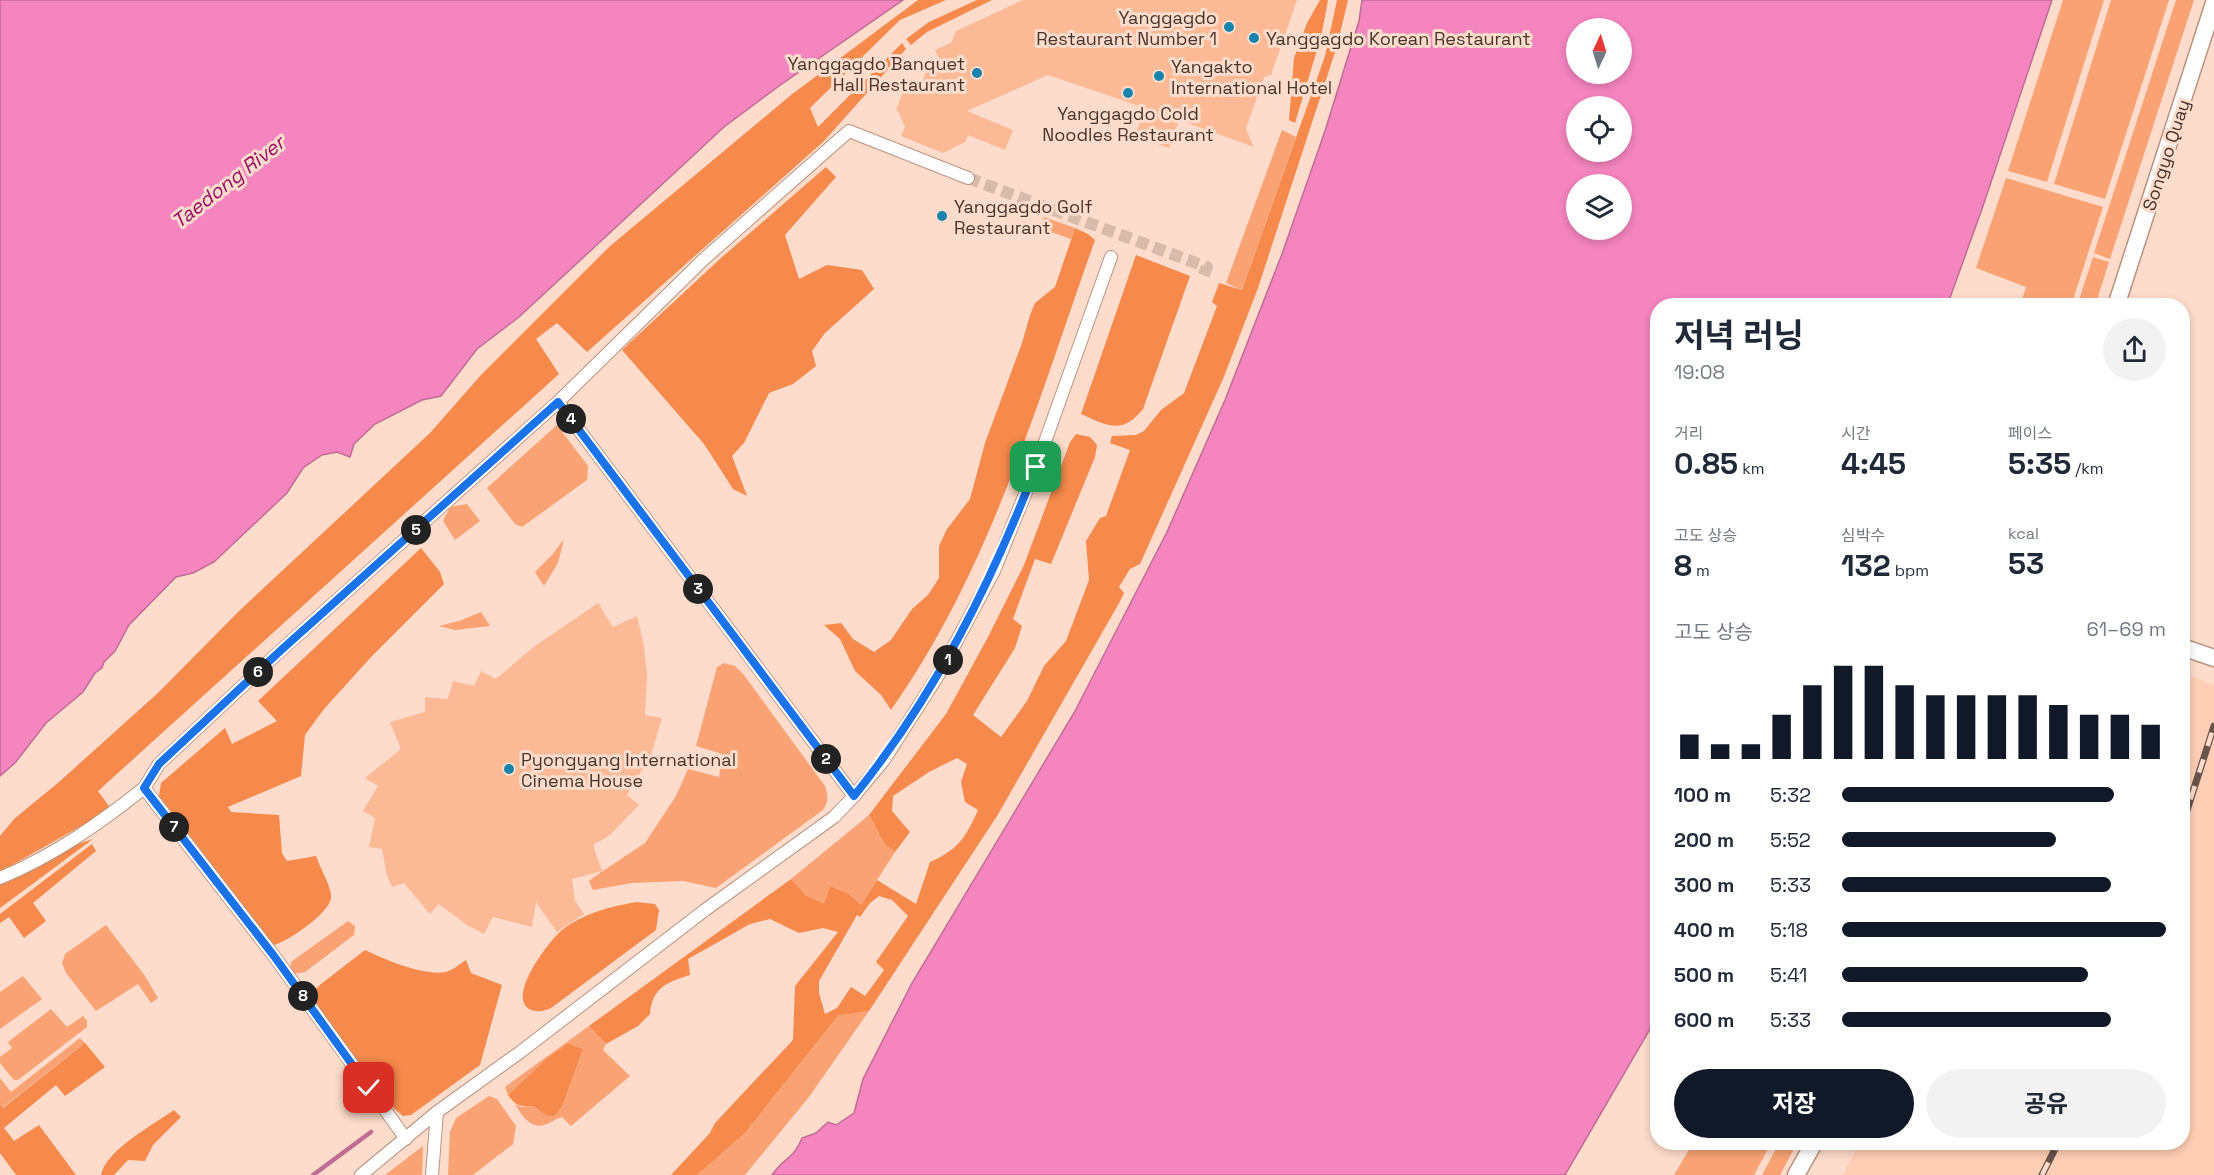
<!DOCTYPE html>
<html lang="ko">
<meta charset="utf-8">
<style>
:root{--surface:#fff;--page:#f2f2f3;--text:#1f2937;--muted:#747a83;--accent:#111827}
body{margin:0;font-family:"Space Grotesk","Noto Sans KR",sans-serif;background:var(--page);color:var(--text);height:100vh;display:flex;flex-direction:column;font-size:22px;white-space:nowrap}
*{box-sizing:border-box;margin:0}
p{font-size:20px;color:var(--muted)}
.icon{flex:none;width:33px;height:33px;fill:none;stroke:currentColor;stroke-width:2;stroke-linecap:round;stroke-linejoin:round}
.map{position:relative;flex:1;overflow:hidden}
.side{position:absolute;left:1650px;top:298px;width:540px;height:852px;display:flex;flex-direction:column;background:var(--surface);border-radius:24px;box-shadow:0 3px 9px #0003}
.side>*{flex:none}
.needle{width:39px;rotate:4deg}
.buttons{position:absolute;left:1566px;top:18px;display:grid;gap:12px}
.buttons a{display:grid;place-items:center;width:66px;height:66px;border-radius:50%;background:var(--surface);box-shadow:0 3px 9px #0003;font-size:30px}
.pin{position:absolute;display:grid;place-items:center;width:51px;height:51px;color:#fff;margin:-26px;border-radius:12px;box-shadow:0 3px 9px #0006}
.km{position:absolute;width:30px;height:30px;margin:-15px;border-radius:50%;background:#222;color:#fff;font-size:16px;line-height:30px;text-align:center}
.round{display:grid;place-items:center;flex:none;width:63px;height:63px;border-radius:32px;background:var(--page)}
.overview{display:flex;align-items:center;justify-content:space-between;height:102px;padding:0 24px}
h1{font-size:33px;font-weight:700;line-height:45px}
.metrics{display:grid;grid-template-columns:repeat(3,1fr);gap:9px;height:102px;padding:6px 24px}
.metrics div{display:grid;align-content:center}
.metrics b{font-size:30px;font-weight:700}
.metrics small{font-size:16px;font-weight:400}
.metrics p{font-size:16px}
.chart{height:168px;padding:12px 24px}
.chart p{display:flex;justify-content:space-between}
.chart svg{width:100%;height:108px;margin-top:6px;stroke:var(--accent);stroke-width:6}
.button{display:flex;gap:12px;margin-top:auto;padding:12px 24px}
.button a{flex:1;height:69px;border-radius:36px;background:var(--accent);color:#fff;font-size:24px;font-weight:700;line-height:69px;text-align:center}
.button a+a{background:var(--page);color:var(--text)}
ul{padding:0 24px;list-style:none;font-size:20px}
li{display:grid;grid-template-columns:96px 72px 1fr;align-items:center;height:45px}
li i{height:15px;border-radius:8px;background:var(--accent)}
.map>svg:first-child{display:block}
.built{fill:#ffceb5}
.green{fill:#f9a374}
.forest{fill:#f68a4c;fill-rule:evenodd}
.water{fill:#f585bf;stroke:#c06d93;stroke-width:1.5;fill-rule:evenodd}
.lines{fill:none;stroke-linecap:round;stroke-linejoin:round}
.stream{stroke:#c06d93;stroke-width:4.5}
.building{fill:#fbb996}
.street-tunnel{stroke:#d9bbab;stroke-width:12;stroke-dasharray:12 6;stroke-linecap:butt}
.street-casing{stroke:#b9927e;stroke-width:14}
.secondary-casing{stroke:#b9927e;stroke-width:19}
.street{stroke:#fff;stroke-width:12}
.secondary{stroke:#fff;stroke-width:16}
.rail-casing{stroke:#67534a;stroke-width:7}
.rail{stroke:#fedccb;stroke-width:4.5;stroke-dasharray:14;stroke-linecap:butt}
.route-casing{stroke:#fff;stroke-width:12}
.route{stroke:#1a73e8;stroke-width:8}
.poi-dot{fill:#1684ac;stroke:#fedccb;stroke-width:2}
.labels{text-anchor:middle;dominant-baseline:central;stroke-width:6;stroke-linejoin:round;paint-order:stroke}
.poi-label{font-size:18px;fill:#46352d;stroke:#fedccb;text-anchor:start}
.street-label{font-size:18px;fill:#46352d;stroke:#fedccb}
.water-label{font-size:20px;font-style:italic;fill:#970d65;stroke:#fedccb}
</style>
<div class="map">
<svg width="2214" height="1175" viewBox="0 0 2214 1175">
<rect width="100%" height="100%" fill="#fedccb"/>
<polygon class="built" points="2183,673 2214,685 2214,1175 1843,1175 1859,1143 2182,1143"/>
<g class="green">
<polygon points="2063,0 2104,0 2047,182 2008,171"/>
<polygon points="2111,0 2169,0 2105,199 2054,184"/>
<polygon points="2176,0 2194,0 2110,259 2094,253"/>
<polygon points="1282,130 1296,137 1242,290 1226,283"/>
<polygon points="2006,178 2103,207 2071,306 2020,306 2026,287 1976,268"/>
<polygon points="1044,217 1075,228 1071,239 1040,228"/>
<polygon points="2093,257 2109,262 2095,306 2077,306"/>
<polygon points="557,425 588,466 587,480 522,527 515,524 487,488"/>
<polygon points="467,504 480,521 455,540 443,521 450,507"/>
<polygon points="564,539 558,563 544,586 535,572 552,555"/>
<polygon points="481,612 490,626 455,630 439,626 459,621"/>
<path d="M 724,663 L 735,666 L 744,675 L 825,786 C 828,796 829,801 823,810 L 716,888 L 683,881 L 632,883 L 593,890 L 589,881 L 594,877 L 645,843 L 676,796 L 688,769 L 719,777 L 722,754 L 696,746 L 717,667 Z"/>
<polygon points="869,815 885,845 895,852 861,905 849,894 830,886 824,905 807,896 791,879"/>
<polygon points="348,921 355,926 354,935 305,972 294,974 290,969 291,962"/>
<polygon points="106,925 145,976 158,998 151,1003 138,984 96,1011 66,973 62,963 65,954"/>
<polygon points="23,976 42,999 0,1029 0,992"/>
<polygon points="51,1009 67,1027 83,1016 87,1021 87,1027 18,1080 14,1080 0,1063 0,1057 12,1048 8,1042"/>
<polygon points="869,1011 809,1097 745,1175 697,1175 744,1134 840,1014"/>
<path d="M 589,1026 L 606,1044 L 603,1050 L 630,1076 L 571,1126 L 562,1117 C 556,1119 550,1123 544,1125 C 530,1129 521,1114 515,1104 L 521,1107 L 533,1106 L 546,1114 L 554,1115 L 562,1107 L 583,1049 L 568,1043 L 547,1058 L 508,1095 L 505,1087 Z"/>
<polygon points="80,1038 85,1043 2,1108 0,1105 0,1078 11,1092"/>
<polygon points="489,1096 497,1099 516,1126 513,1144 473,1175 448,1175 450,1132 456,1118"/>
<polygon points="1693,1143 1771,1143 1754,1175 1674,1175"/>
<polygon points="1779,1143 1797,1143 1780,1175 1762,1175"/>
<polygon points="423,1146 422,1175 385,1175"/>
</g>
<g class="forest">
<polygon points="918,0 946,0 900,20 810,108 818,127 902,43 906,49 824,141 587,352 557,323 536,339 559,374 98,791 111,809 0,872 0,836 14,819 59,782 159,692 238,612 430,433 481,375 609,247 791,95"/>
<polygon points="977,0 992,0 927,32 911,45 906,39 929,22"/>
<polygon points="1320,0 1328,0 1321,37 1295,123 1289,120 1294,58 1307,23"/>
<path d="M 1337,0 L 1348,0 L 1337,46 L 1258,288 L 1223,379 L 1140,564 L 1130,569 L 1119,587 L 1124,593 L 1118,605 L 997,816 L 869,1011 L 839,1015 L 744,1134 L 697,1175 L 671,1175 L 710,1133 L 715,1123 L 793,1040 L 795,986 L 838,932 L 823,928 L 799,933 L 770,919 L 750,924 L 688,959 L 690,975 C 668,982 652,987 650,1014 L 638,1026 L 606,1044 L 589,1026 L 791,879 L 807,896 L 824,904 L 830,886 L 849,894 L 861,905 L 877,880 L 916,904 L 930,862 C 958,850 966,837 978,810 L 965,802 L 961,782 L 967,764 L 957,758 L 929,772 L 893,796 L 892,811 L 910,832 L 895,852 L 885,845 L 869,815 L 946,714 L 988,637 L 1024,565 L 1070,442 L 1076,434 L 1090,437 L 1097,445 L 1095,457 L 1051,564 L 1035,559 L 1013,619 L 1022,626 L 1015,648 L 973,715 L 1001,737 L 1027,701 L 1044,666 L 1066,641 L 1089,580 L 1086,541 L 1100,518 L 1106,516 L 1130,450 L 1110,443 L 1112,436 L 1136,435 L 1144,431 L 1161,410 L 1184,393 L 1217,306 L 1212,302 L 1219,283 L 1242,290 L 1325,56 ZM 879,896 L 892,900 L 908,916 L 876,962 L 884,970 L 865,996 L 851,987 L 837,1008 L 825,1014 L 819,993 L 819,981 L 857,915 L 860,917 L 870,903 Z"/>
<polygon points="826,167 836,177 785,235 799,279 827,265 862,270 874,289 825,333 812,351 816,366 793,384 769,393 744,443 732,456 747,496 733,489 704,444 622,350 721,258"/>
<path d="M 1075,228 L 1088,234 L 1095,240 C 1038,400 990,570 891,710 L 881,695 L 855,671 L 840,639 L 824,625 L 841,623 L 853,639 L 874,652 L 891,640 L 912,609 L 928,595 L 939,578 L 939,546 L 947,529 L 970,499 L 985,443 L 1022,343 L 1030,315 L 1035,303 L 1055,287 Z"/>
<path d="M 1136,255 L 1190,276 L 1143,409 C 1122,435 1108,426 1081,414 Z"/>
<path d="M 421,548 L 440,572 L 444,584 L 372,656 L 324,709 L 305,735 L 301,776 L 228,807 L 231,812 L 279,815 L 282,853 L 287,861 L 316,856 C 320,868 329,882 331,895 C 334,911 287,942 274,945 L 159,796 L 161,783 L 225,728 L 232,744 L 277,721 L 258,701 Z"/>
<polygon points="93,839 0,908 0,885 75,845"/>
<polygon points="92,844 96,851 33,903 46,921 24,938 9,917 0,923 0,914"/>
<path d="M 636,902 L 655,904 L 659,910 L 656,930 L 551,1008 C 544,1011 537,1013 529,1009 C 507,995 549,941 562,930 C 584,913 609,907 636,902 Z"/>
<path d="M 365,950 C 386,960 423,976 446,972 C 453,970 460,964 466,960 L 471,973 L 502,985 L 480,1065 L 411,1115 L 403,1116 L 385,1101 L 312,1001 L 311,994 L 321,984 Z"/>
<polygon points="85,1043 105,1067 65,1096 56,1085 4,1128 14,1141 39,1125 76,1175 16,1175 0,1153 0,1105 3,1108"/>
<path d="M 568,1043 L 583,1049 L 562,1107 L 554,1116 L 546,1115 L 533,1106 C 520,1107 516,1106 508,1095 L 547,1058 Z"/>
<path d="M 174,1110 L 181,1117 L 153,1145 L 145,1161 L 128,1160 L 114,1175 L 101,1175 C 105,1151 154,1124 174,1110 Z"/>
</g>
<g class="water">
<polygon points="0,0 903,0 779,86 724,127 519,317 477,349 441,396 422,400 375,424 354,444 350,457 337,452 322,455 303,468 287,493 214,562 193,573 176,577 129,625 115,651 104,662 102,668 95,673 83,692 46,723 15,763 0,776"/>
<path d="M 1362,0 L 2052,0 L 1982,209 L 1947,306 L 1658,306 L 1657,1017 L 1565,1175 L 772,1175 C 783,1158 794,1159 802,1138 L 816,1133 L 828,1122 L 836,1125 L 854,1113 L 863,1079 L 912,983 L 1074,713 L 1167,532 L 1225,400 L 1282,254 L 1325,131 L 1359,21 ZM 1576,28 L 1622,28 L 1622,74 L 1576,74 ZM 1576,106 L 1622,106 L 1622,152 L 1576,152 ZM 1576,184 L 1622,184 L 1622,230 L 1576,230 Z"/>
</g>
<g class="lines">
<polyline class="stream" points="313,1175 371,1132"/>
</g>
<g class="building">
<polygon points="1023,0 1297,0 1271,75 1264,77 1246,129 1254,147 1179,120 1169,148 1135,136 1145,108 1048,75 967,111 1013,130 1005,150 968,135 965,142 943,153 901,136 905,127 898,111 896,110 903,92 921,85 927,69 941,63 935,50 951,43 956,31"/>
<polygon points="598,603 613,627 637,616 644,646 647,676 645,715 662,718 651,755 627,795 639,805 610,835 593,845 602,871 572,879 575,901 584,914 557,932 536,902 532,927 493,917 484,934 467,925 439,904 430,914 404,883 392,887 387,876 382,849 369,847 375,818 363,811 378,786 365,778 401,749 390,722 425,712 425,697 448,699 453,681 474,686 481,671 496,679 532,648"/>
</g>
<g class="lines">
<polyline class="street-tunnel" points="968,178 1207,267 1203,277"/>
<g class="street-casing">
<g id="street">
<polyline points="558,402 704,259 849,131 968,178"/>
<path d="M 0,878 C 53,856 99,824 144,788"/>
<polyline points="406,1139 274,956 144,788 159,764 279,652 558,402 854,796"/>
<polyline points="361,1175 437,1112 519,1053 705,910 834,817 854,796 884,760 939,674 994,571 1036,467 1111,257"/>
<polyline points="432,1175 437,1112"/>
</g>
</g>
<g class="secondary-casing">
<g id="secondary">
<polyline points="2116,306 2214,3"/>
<polyline points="2182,647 2214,658"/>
<polyline points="1796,1175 1814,1143"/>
</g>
</g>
<use href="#street" class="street"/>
<use href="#secondary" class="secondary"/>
<g class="rail-casing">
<g id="rail">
<polyline points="2182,826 2214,726"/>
<polyline points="2042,1175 2058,1143"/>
</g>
</g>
<use href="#rail" class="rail"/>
</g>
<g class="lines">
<g class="route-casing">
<path id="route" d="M 369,1088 L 274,956 L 144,788 L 159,764 L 279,652 L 558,402 L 854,796 C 934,697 990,586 1036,467"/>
</g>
<use href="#route" class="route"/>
</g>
<g class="poi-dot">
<circle cx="1229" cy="27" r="6"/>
<circle cx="1254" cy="38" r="6"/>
<circle cx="977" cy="73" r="6"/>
<circle cx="1159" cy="76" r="6"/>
<circle cx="1128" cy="93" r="6"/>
<circle cx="942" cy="216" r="6"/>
<circle cx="509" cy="769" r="6"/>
</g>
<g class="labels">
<g class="poi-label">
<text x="1217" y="17" text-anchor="end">Yanggagdo<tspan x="1217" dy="21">Restaurant Number 1</tspan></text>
<text x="1266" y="38">Yanggagdo Korean Restaurant</text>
<text x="965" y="63" text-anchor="end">Yanggagdo Banquet<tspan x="965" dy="21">Hall Restaurant</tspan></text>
<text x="1171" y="66">Yangakto<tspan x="1171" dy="21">International Hotel</tspan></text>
<text x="1128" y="113" text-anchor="middle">Yanggagdo Cold<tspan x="1128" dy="21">Noodles Restaurant</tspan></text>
<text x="954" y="206">Yanggagdo Golf<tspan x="954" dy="21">Restaurant</tspan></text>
<text x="521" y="759">Pyongyang International<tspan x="521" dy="21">Cinema House</tspan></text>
</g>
<g class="street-label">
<text transform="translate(2166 155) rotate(-72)">Songyo Quay</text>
</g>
<g class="water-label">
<text transform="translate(228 182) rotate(-38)">Taedong River</text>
</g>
</g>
</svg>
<div class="buttons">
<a><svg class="needle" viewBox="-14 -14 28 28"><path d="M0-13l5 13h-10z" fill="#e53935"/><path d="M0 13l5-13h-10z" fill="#747a83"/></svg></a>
<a><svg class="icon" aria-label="locate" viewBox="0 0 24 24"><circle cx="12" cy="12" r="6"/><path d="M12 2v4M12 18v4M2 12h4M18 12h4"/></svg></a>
<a><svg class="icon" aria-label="layers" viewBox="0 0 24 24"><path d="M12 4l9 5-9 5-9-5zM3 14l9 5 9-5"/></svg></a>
</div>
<div class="pin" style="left:1036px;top:467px;background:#1e9e55"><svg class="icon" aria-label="arrive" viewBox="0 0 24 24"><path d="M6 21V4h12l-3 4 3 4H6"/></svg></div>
<div class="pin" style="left:369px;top:1088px;background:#d93025"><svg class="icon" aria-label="check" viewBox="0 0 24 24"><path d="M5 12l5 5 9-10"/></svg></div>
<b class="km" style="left:948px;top:660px">1</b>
<b class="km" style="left:826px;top:759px">2</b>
<b class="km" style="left:698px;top:589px">3</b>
<b class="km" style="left:571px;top:419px">4</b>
<b class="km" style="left:416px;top:530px">5</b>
<b class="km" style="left:258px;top:672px">6</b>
<b class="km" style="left:174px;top:827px">7</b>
<b class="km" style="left:303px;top:996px">8</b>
<section class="side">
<div class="overview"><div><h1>저녁 러닝</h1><p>19:08</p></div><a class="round"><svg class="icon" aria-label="share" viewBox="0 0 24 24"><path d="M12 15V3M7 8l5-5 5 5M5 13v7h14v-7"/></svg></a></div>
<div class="metrics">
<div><p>거리</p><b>0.85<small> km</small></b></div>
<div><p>시간</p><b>4:45</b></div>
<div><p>페이스</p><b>5:35<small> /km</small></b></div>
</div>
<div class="metrics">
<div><p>고도 상승</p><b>8<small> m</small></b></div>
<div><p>심박수</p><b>132<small> bpm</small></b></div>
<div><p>kcal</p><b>53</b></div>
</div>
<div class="chart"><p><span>고도 상승</span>61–69 m</p>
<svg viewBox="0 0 160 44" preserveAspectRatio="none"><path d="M5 44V34M15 44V38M25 44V38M35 44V26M45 44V14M55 44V6M65 44V6M75 44V14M85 44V18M95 44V18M105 44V18M115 44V18M125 44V22M135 44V26M145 44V26M155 44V30"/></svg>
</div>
<ul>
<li><b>100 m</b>5:32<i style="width:84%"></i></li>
<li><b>200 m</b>5:52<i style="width:66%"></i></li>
<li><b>300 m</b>5:33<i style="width:83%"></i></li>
<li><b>400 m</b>5:18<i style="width:100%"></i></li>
<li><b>500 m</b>5:41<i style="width:76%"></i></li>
<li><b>600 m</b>5:33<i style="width:83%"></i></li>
</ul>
<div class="button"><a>저장</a><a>공유</a></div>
</section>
</div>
